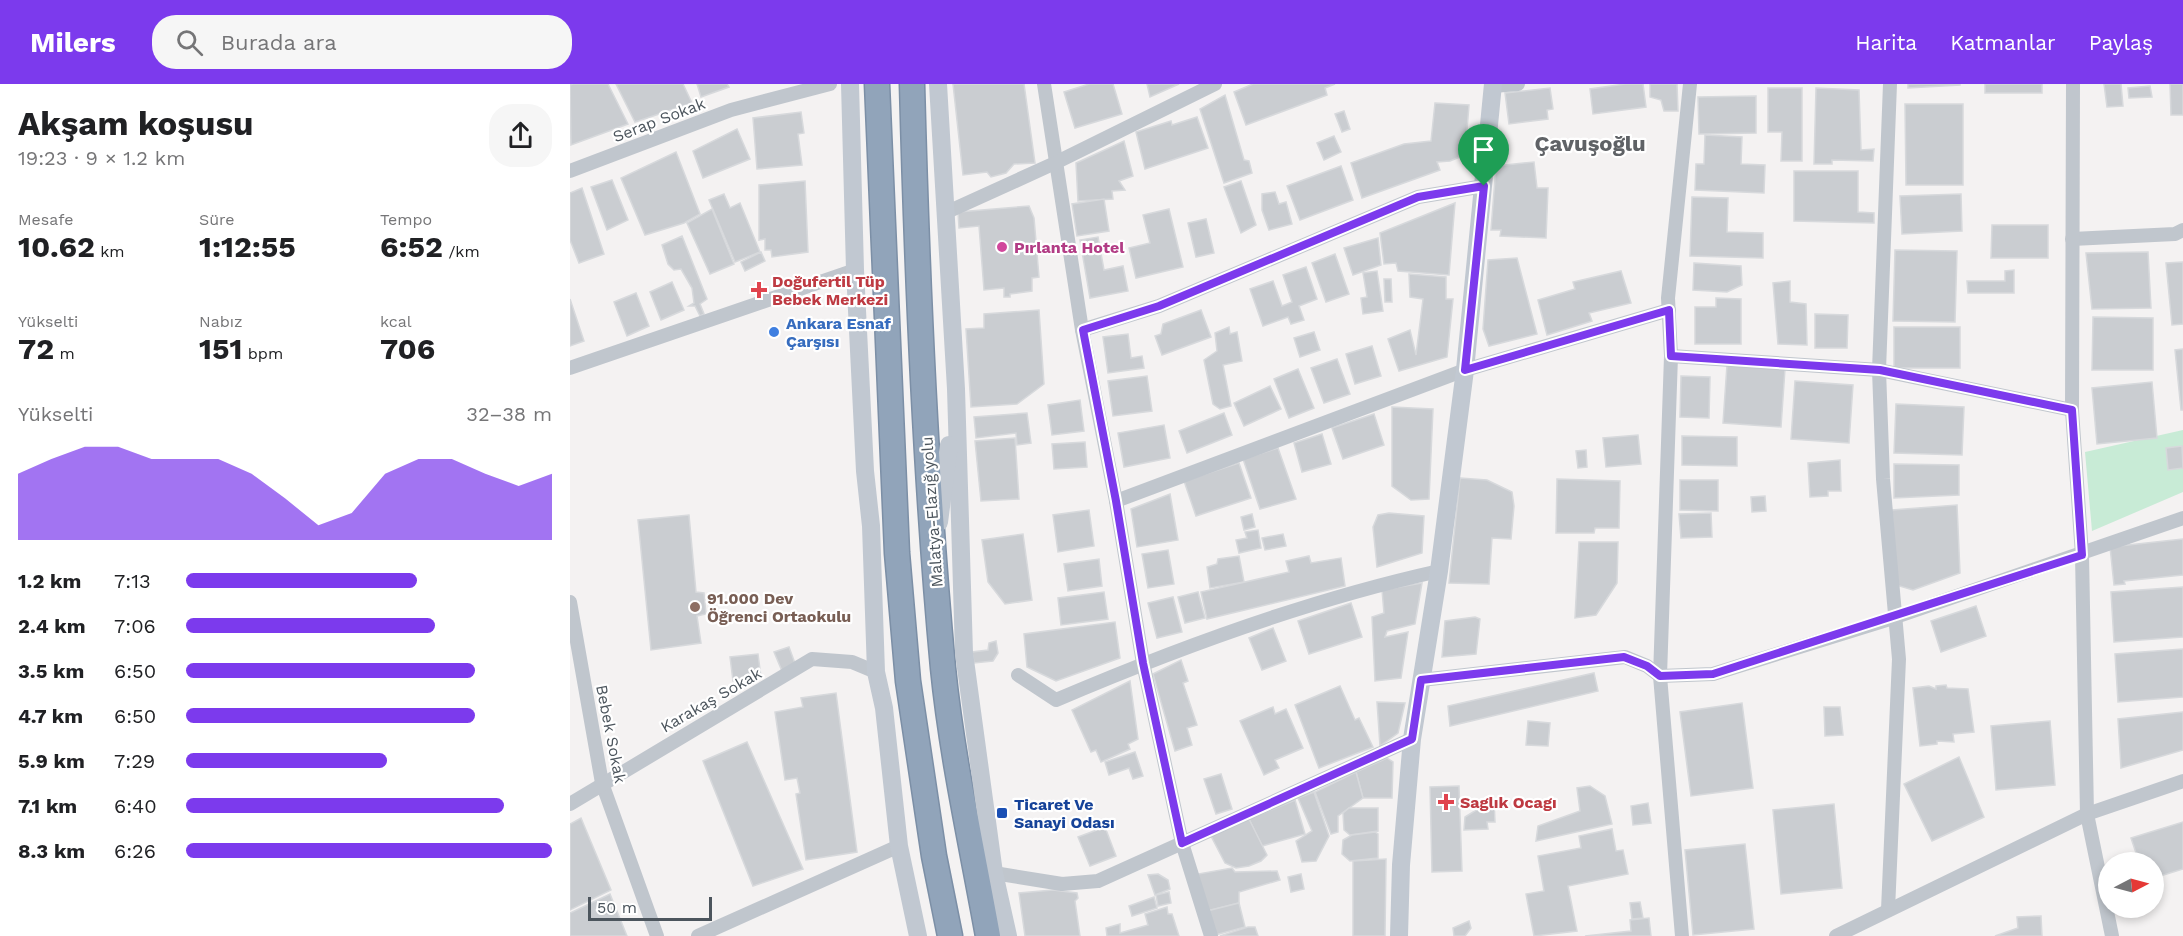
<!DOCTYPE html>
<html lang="tr">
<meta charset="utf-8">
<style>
:root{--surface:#fff;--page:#f6f6f6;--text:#202124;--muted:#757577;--accent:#7c3aed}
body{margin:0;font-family:"Work Sans",sans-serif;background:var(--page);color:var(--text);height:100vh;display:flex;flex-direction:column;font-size:22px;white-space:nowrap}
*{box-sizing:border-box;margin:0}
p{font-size:20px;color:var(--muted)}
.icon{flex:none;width:33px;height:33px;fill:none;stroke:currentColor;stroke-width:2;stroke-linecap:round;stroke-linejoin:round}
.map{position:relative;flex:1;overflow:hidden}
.details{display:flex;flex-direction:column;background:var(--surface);width:570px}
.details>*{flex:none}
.needle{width:39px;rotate:84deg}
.buttons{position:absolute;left:1528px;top:768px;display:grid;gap:12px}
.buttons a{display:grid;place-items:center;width:66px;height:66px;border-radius:50%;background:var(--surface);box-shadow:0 3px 9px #0003;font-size:30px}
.scale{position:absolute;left:18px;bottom:15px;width:124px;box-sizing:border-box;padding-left:6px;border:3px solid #4c555d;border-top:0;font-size:16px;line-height:21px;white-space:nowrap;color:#4c555d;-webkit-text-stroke:4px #fff;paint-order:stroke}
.pin{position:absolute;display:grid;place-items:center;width:51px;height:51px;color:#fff;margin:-62px -26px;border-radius:50% 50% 50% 0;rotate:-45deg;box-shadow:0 0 6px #0007}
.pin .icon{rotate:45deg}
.round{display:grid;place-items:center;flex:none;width:63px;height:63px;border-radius:24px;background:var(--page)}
.summary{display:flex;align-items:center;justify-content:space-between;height:102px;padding:0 18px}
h1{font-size:33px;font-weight:700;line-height:45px}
.metrics{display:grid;grid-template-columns:repeat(3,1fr);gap:9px;height:102px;padding:6px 18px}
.metrics div{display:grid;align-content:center}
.metrics b{font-size:30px;font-weight:700}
.metrics small{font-size:16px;font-weight:400}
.metrics p{font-size:16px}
.chart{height:168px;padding:12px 18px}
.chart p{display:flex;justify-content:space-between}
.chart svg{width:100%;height:108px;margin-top:6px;fill:var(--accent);opacity:.7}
ul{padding:0 18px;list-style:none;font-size:20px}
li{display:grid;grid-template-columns:96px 72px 1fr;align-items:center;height:45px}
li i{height:15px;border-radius:8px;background:var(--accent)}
header{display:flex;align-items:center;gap:36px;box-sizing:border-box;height:84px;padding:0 30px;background:var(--accent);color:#fff}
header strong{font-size:28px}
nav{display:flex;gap:33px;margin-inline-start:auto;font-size:21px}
.search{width:420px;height:54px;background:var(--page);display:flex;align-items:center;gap:15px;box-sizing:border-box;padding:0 21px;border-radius:24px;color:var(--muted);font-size:22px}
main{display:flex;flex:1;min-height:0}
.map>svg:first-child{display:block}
.green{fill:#c8ebd6}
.building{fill:#cacdd1;stroke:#d7d9dc;stroke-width:1.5}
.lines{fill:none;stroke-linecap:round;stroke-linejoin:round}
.highway-casing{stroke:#7c8fa6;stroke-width:27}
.street{stroke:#c0c6cd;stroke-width:14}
.secondary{stroke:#c1c8d1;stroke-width:18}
.highway{stroke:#91a4ba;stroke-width:24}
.route-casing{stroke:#fff;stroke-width:12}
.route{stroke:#7c3aed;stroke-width:8}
.hotel-dot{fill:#d1479c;stroke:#fff;stroke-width:2}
.health-dot{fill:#e0444e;stroke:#fff;stroke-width:2}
.shop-dot{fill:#3f7fe0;stroke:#fff;stroke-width:2}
.education-dot{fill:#8d6e63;stroke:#fff;stroke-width:2}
.transit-dot{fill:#1a4fb4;stroke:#fff;stroke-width:2}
.labels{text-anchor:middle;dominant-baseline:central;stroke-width:4.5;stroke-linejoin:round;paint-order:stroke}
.street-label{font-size:16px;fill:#4c555d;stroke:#fff}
.hotel-label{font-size:16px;font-weight:bold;fill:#b23c85;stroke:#fff;text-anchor:start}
.health-label{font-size:16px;font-weight:bold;fill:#be3a42;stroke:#fff;text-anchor:start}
.shop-label{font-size:16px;font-weight:bold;fill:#366cbe;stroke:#fff;text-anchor:start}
.education-label{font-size:16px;font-weight:bold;fill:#785e54;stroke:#fff;text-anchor:start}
.transit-label{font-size:16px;font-weight:bold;fill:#164399;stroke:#fff;text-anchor:start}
.district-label{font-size:22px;font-weight:bold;fill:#5f6266;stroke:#fff}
</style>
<header>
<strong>Milers</strong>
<div class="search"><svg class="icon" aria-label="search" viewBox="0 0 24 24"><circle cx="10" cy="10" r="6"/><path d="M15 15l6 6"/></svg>Burada ara</div>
<nav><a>Harita</a><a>Katmanlar</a><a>Paylaş</a></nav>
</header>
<main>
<section class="details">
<div class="summary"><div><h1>Akşam koşusu</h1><p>19:23 · 9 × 1.2 km</p></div><a class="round"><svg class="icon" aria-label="share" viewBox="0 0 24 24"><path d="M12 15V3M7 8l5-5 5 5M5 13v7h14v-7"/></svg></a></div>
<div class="metrics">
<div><p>Mesafe</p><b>10.62<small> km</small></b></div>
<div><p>Süre</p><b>1:12:55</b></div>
<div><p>Tempo</p><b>6:52<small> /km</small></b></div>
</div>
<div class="metrics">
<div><p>Yükselti</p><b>72<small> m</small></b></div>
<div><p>Nabız</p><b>151<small> bpm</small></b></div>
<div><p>kcal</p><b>706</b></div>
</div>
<div class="chart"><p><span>Yükselti</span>32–38 m</p>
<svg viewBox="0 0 160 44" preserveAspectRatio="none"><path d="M0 44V17L10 11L20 6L30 6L40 11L50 11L60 11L70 17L80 27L90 38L100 33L110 17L120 11L130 11L140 17L150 22L160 17V44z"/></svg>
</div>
<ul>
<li><b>1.2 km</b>7:13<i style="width:63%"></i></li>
<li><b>2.4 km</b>7:06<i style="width:68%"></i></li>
<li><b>3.5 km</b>6:50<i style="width:79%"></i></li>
<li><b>4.7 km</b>6:50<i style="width:79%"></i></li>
<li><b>5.9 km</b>7:29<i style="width:55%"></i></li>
<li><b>7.1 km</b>6:40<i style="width:87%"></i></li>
<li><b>8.3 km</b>6:26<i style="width:100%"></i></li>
</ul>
</section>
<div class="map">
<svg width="1613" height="852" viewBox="0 0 1613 852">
<rect width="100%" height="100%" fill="#f4f2f2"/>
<polygon class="green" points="1613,346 1613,408 1522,447 1515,368"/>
<g class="building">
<polygon points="3,0 38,0 58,40 1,61 0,1"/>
<polygon points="46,0 113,0 122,19 65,38"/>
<polygon points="127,0 157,0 159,3 131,13"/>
<polygon points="383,0 454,0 465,79 444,80 436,89 421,93 417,88 393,91"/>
<polygon points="519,0 543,0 552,30 505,44 494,8"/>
<polygon points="577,0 609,0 580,13"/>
<polygon points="683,0 765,0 755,4 757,11 676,41 664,8"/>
<polygon points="1055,0 1073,0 1076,23 1023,30 1020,5"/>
<polygon points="1080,0 1107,0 1108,27 1094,27 1091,16 1080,13"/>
<polygon points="1338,0 1390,0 1390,1 1338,4"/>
<rect x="1415" y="0" width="57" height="9"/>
<polygon points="1534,0 1551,0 1553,22 1537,23"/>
<polygon points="1600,0 1613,0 1613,31 1601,31"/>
<polygon points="1580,2 1582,13 1559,14 1558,4"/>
<polygon points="980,4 983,25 977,26 978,35 939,40 935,9"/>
<polygon points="1198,4 1232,4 1232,77 1211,77 1212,48 1198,48"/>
<polygon points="1246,4 1289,6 1291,66 1304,65 1303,77 1262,76 1262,80 1244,80"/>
<polygon points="655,11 674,76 679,77 682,89 654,99 630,25"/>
<polygon points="1186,12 1186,49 1129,50 1128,13"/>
<polygon points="865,19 899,21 895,71 880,77 867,78 870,86 792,114 781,79 834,60 861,57"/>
<polygon points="1335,20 1393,20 1393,101 1336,101"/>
<polygon points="774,27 780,45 772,48 765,30"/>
<polygon points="231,28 234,49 228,50 232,81 187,85 183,34"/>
<polygon points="627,33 638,64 575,85 566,48 601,37 602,41"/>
<polygon points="167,45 180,75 133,94 123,67"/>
<polygon points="1135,51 1172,53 1171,80 1195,81 1194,109 1125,106 1126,80 1134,80"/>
<polygon points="764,52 771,68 754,76 747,59"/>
<polygon points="554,57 563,92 549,97 555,106 542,107 543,115 508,117 506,79"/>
<polygon points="106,68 130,130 114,139 75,151 51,94"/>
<polygon points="964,78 967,104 978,104 976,154 930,152 931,146 921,146 926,82"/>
<polygon points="771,82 783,116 730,136 717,102"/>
<polygon points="1224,87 1288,87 1288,128 1304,129 1304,139 1224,137"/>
<polygon points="42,96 58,136 37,146 21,103"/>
<polygon points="235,97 238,168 202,173 201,166 195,166 195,155 189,156 189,101"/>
<polygon points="671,97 686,141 671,149 654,103"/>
<polygon points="12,104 34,170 9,179 0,156 0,109"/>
<polygon points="705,108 709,120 716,118 722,140 699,146 692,126 692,110"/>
<polygon points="154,110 160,124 170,119 190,168 165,178 139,116"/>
<polygon points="1391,110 1392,147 1332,150 1330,112"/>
<polygon points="1122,113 1158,114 1157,148 1193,149 1193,174 1120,172"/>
<polygon points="534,115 539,147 507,152 502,120"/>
<polygon points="885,119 879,191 828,187 826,179 814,180 810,149"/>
<polygon points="459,122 464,134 469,193 462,194 462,207 440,210 440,213 434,213 434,204 414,206 409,142 389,144 388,128"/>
<polygon points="142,125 164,180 140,190 117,139"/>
<polygon points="599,125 613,183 566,194 559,164 580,159 573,131"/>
<polygon points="636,135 644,169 626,173 618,139"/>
<polygon points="1422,141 1478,141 1478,174 1421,174"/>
<polygon points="112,152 137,215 130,220 134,230 130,232 125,222 119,222 124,219 122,204 111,185 104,186 98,180 92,161"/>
<polygon points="528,153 534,186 553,182 558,207 520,214 510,156"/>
<polygon points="808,154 811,181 783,191 774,164"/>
<polygon points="1325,166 1387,167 1385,238 1323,237"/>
<polygon points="191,168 195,177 175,187 171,178"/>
<polygon points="1578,168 1581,224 1522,225 1516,169"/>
<polygon points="765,170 779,210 756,218 742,179"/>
<polygon points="947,174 967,250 919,262 913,245 918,176"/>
<polygon points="1613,178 1613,240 1602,241 1596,179"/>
<polygon points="1124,179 1171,182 1172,201 1157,208 1123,206"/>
<polygon points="736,183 747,215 729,222 734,236 721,240 718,233 693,242 680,205 703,197 712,222 722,218 713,191"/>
<polygon points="1444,186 1444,209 1398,209 1397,197 1435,197 1435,187"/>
<polygon points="807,187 813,227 793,230 791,214 797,213 793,189"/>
<polygon points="1051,187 1061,219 1019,229 1022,237 977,251 968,216 1005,205 1003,198"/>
<polygon points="839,190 876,193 876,215 883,215 877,273 829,287 818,255 840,246 846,271 853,215 840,213"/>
<polygon points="814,195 821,195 822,218 815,218"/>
<polygon points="1220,197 1220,218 1236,220 1237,261 1208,260 1203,199"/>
<polygon points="102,198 114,226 91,236 80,208"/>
<polygon points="66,209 79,242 57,252 44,218"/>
<polygon points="1146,214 1171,215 1171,260 1125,260 1125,223 1146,223"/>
<polygon points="0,215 14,257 0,262"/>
<polygon points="469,226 474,300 447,320 401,323 396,245 414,244 414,230"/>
<polygon points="631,226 641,253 592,271 585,252 591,250 593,240"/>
<polygon points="1245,230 1278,231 1277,264 1245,264"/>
<polygon points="1523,233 1583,234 1583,286 1522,286"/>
<polygon points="659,243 660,250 667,248 672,277 653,281 661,322 650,325 643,320 634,276 647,267 645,249"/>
<rect x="1324" y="243" width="66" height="41"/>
<polygon points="744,248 750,266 730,273 724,254"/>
<polygon points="558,250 561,274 572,272 574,284 538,289 533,253"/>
<polygon points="802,262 811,292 785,300 776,270"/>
<polygon points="1613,265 1613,326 1611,326 1605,266"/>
<polygon points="767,275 780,310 754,319 741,284"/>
<polygon points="1157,281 1215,285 1211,343 1153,339"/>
<polygon points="728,285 744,324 719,334 704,295"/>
<polygon points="577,292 582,327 543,332 538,297"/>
<polygon points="1111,292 1140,293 1139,334 1110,333"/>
<polygon points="1225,297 1283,301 1279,359 1221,355"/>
<polygon points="1582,298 1587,354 1527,360 1522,304"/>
<polygon points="700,302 711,325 674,342 664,319"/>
<polygon points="510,316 514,347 482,351 478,321"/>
<polygon points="1326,320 1394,323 1392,371 1324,369"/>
<polygon points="822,323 863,325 859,415 841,416 822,402"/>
<polygon points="457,329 461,359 447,361 446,349 406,354 404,333"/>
<polygon points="654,329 662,351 617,369 609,347"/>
<polygon points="804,330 814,361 773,375 762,344"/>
<polygon points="594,341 600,374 554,383 548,349"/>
<polygon points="752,350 761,380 732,388 724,359"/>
<polygon points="1068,351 1071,380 1036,383 1033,354"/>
<polygon points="1112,352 1167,353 1167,382 1112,381"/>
<polygon points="445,354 449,415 411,417 405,357"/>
<polygon points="515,358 517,383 484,385 482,360"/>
<polygon points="1612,362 1613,384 1598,386 1596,364"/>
<polygon points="708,364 726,415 690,425 673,375"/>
<polygon points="1016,366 1017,383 1008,384 1006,367"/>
<polygon points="1270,376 1271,407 1258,407 1258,412 1240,413 1238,379"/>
<polygon points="669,379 681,414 626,432 614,397"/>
<polygon points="1324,380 1389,381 1389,411 1324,414"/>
<polygon points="890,394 917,396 942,408 944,422 941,455 922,454 919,500 879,499"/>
<polygon points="987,395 1050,397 1049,444 1025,444 1024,449 986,449"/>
<polygon points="1110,396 1148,396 1148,427 1110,426"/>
<polygon points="600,410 608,456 567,463 561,425"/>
<polygon points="1195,412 1196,427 1182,428 1181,413"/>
<polygon points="1387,421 1390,489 1343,506 1326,501 1322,426"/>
<polygon points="519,426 524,462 488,468 483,431"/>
<polygon points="819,429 854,432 852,469 807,483 803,443 808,431"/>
<polygon points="1141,429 1142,453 1111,454 1109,430"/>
<polygon points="682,430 685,443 674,446 671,433"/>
<polygon points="119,431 126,508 134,509 136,530 127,532 131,559 81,566 68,436"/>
<polygon points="688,446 691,464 669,469 666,456 677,454 675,448"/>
<polygon points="453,450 462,516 435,520 418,498 412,456"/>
<polygon points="713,450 716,462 695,466 692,454"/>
<polygon points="1613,455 1613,491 1554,497 1555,500 1544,501 1540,463"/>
<polygon points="1009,458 1048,458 1047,499 1026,531 1005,534"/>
<polygon points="598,466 604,500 578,504 572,470"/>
<polygon points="669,472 674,498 640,504 637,483 647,480 648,475"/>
<polygon points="739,472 741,479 771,474 775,502 637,535 631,508 719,488 716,477"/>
<polygon points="529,475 532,502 498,507 494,480"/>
<polygon points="852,499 845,540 817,547 815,553 838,548 831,594 805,597 802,533 814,529 812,506"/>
<polygon points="1613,503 1613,553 1544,558 1541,508"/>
<polygon points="534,508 538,535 491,541 488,514"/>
<polygon points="628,508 635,534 615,539 608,513"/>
<polygon points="603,513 612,548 587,554 578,519"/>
<polygon points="781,519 792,553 739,570 728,537"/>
<polygon points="1406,522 1416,552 1371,568 1361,537"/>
<polygon points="905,533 910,535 906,570 872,573 875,537"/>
<polygon points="545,538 550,574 486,597 457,583 454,550"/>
<polygon points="703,544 716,577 692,586 679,554"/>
<polygon points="426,557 428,569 423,577 404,579 402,568 418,566 419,559"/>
<polygon points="219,563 226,582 212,587 204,568"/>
<polygon points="1613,565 1613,613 1548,618 1545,570"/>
<polygon points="188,570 191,593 163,597 160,573"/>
<polygon points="611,576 618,597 613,599 627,641 617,644 622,661 605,667 583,590"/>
<polygon points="1024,589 1028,607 880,642 878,622"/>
<polygon points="560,597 568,655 558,660 560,665 531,678 526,666 521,668 502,626"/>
<polygon points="1376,601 1377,604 1398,605 1404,648 1383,650 1384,658 1367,657 1367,660 1350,662 1343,604 1359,602 1366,605 1366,602"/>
<polygon points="770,602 785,636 789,634 803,663 749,684 725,621"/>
<polygon points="266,609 287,768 236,776 226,710 230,709 227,694 215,696 205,628 233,623 231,614"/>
<polygon points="807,618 835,619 828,649 810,662"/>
<polygon points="1172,619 1183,704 1121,712 1110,628"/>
<polygon points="703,623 705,630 716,625 733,664 705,676 709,684 694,691 670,637"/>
<polygon points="1254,623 1270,623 1273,651 1255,652"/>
<polygon points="1613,628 1613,666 1551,684 1548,635"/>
<polygon points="958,637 980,639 978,662 956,661"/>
<polygon points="1480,637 1485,701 1426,706 1421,642"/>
<polygon points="177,658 233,785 183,802 133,677"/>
<polygon points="565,668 573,692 563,695 559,684 539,691 535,678"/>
<polygon points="1389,673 1414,733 1362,757 1334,700"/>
<polygon points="817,674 823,678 822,714 793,714 786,688"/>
<polygon points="786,688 793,714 768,732 768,748 761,750 745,708"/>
<polygon points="651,690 662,725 646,730 634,695"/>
<polygon points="889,702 892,787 862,788 860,703"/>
<polygon points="1020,702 1035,712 1042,740 966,757 968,742 1010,727 1007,704"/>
<polygon points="744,708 759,752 746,777 732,778 726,757 742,747 728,714"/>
<polygon points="924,715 925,738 917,738 918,745 894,746 895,733"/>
<polygon points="725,716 735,750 692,762 679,735"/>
<polygon points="1078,719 1081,739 1063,741 1061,722"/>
<polygon points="1264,720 1272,804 1211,810 1203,726"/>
<polygon points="779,724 808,724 808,747 780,751 774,746 773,729"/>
<polygon points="11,734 41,806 0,826 0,740"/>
<polygon points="679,735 697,771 691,777 679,782 666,784 655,779 641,752"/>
<polygon points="1613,738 1613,785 1584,794 1584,778 1569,778 1561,754"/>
<polygon points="535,743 546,772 520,782 508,753"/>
<polygon points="1042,745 1046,767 1053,766 1058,790 998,802 1007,847 964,852 956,810 974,807 968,772 1011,764 1009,752"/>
<polygon points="805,748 808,750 808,774 780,777 772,770 773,756 782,751"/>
<polygon points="1175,760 1184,845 1123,851 1115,766"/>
<polygon points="816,775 815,852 783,852 783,777"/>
<polygon points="662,784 665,788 707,787 710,796 669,808 669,819 637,827 628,790"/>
<polygon points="588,790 598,796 600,805 585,811 578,791"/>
<polygon points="731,790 734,805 721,808 718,793"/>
<polygon points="483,806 507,809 508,814 505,817 510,852 455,852 449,809"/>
<polygon points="599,808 601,819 588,822 586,811"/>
<polygon points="40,810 57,852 0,852 0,829"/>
<polygon points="584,813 587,824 562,832 559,822"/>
<polygon points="1070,818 1073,834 1062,835 1060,819"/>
<polygon points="669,819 675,843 645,851 637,827"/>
<polygon points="597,823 598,830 602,830 609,852 537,852 536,844 550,840 550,849 578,841 575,830"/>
<polygon points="1471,832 1472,852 1425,852 1448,844 1447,833"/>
<polygon points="1079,834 1081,852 1015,852 1061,847 1060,836"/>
<polygon points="899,837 901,844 895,852 884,852 883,844"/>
<polygon points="678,843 685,843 688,852 650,852"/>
</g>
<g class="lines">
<g class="highway-casing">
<g id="highway">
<polyline points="307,0 327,469 338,597 364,772 380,852"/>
<path d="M 342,0 C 347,194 355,390 373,584 C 382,674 402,763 418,852"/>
</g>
</g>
<g class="street">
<polyline points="474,0 512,246"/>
<polyline points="923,2 948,0"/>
<polyline points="0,87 161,26 260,0"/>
<polyline points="375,129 485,79 645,0"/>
<polyline points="1502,155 1605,150 1613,146"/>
<polyline points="1101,272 1309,286 1502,326 1512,471 1517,730 1542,852"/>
<polyline points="0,284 285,186"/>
<polyline points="1502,326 1503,0"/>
<polyline points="546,417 895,286 1099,226"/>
<polyline points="0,518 32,699 87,852"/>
<path d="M 448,591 L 486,616 C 610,563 738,516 869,487"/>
<polyline points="851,596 1055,573 1077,582 1090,592 1143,590 1323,534 1613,434"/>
<polyline points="0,720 242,575 282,578 306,588"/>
<polyline points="424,789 492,800 528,797 842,655"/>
<polyline points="1318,826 1329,575 1313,395 1309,286 1320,0"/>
<polyline points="128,852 329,762"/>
<polyline points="641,852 612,759 573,579 546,417 512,246 589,222 848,113 914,102"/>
<polyline points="1112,852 1090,592 1101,272 1098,214 1120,0"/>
<polyline points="1266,852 1517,730 1613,697"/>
</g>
<g class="secondary">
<polyline points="280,0 285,186 295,387 301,442 306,588 314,624 329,762 348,852"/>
<polyline points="368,0 386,305 394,569 424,789 438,852"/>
<polyline points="369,438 379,361"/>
<polyline points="829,852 831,781 842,655 869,487 895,286 923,0"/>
</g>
<use href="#highway" class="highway"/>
</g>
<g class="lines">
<g class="route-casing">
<polygon id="route" points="914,102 895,286 1099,226 1101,272 1310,286 1502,326 1512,471 1143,590 1090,592 1077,582 1054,573 851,596 842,655 612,759 573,579 546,417 513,246 589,222 848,113"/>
</g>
<use href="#route" class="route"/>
</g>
<circle class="hotel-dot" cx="432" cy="163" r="6"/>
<g class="health-dot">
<path d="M186 197h6v6h6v6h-6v6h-6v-6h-6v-6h6z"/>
<path d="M873 709h6v6h6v6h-6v6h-6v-6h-6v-6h6z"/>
</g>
<circle class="shop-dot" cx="204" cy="248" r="6"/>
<circle class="education-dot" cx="125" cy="523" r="6"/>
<rect class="transit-dot" x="426" y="723" width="12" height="12" rx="3"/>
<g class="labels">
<g class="street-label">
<text transform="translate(89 36) rotate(-21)">Serap Sokak</text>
<text transform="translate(362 428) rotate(-94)">Malatya-Elazığ yolu</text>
<text transform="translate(141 616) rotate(-30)">Karakaş Sokak</text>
<text transform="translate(41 650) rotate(79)">Bebek Sokak</text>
</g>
<g class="hotel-label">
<text x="444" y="163">Pırlanta Hotel</text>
</g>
<g class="health-label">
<text x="202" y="197">Doğufertil Tüp<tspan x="202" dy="18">Bebek Merkezi</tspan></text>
<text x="890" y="718">Saglık Ocagı</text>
</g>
<g class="shop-label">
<text x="216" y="239">Ankara Esnaf<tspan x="216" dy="18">Çarşısı</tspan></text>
</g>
<g class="education-label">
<text x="137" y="514">91.000 Dev<tspan x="137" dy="18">Öğrenci Ortaokulu</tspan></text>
</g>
<g class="transit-label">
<text x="444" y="720">Ticaret Ve<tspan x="444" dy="18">Sanayi Odası</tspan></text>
</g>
<g class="district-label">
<text x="1020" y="59">Çavuşoğlu</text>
</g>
</g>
</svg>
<div class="buttons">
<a><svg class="needle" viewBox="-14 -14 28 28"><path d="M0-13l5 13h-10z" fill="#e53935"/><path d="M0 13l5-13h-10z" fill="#757577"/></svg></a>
</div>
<div class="scale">50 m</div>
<div class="pin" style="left:914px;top:102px;background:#1e9e55"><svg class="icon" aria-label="arrive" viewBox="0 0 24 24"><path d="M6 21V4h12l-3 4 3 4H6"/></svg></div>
</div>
</main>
